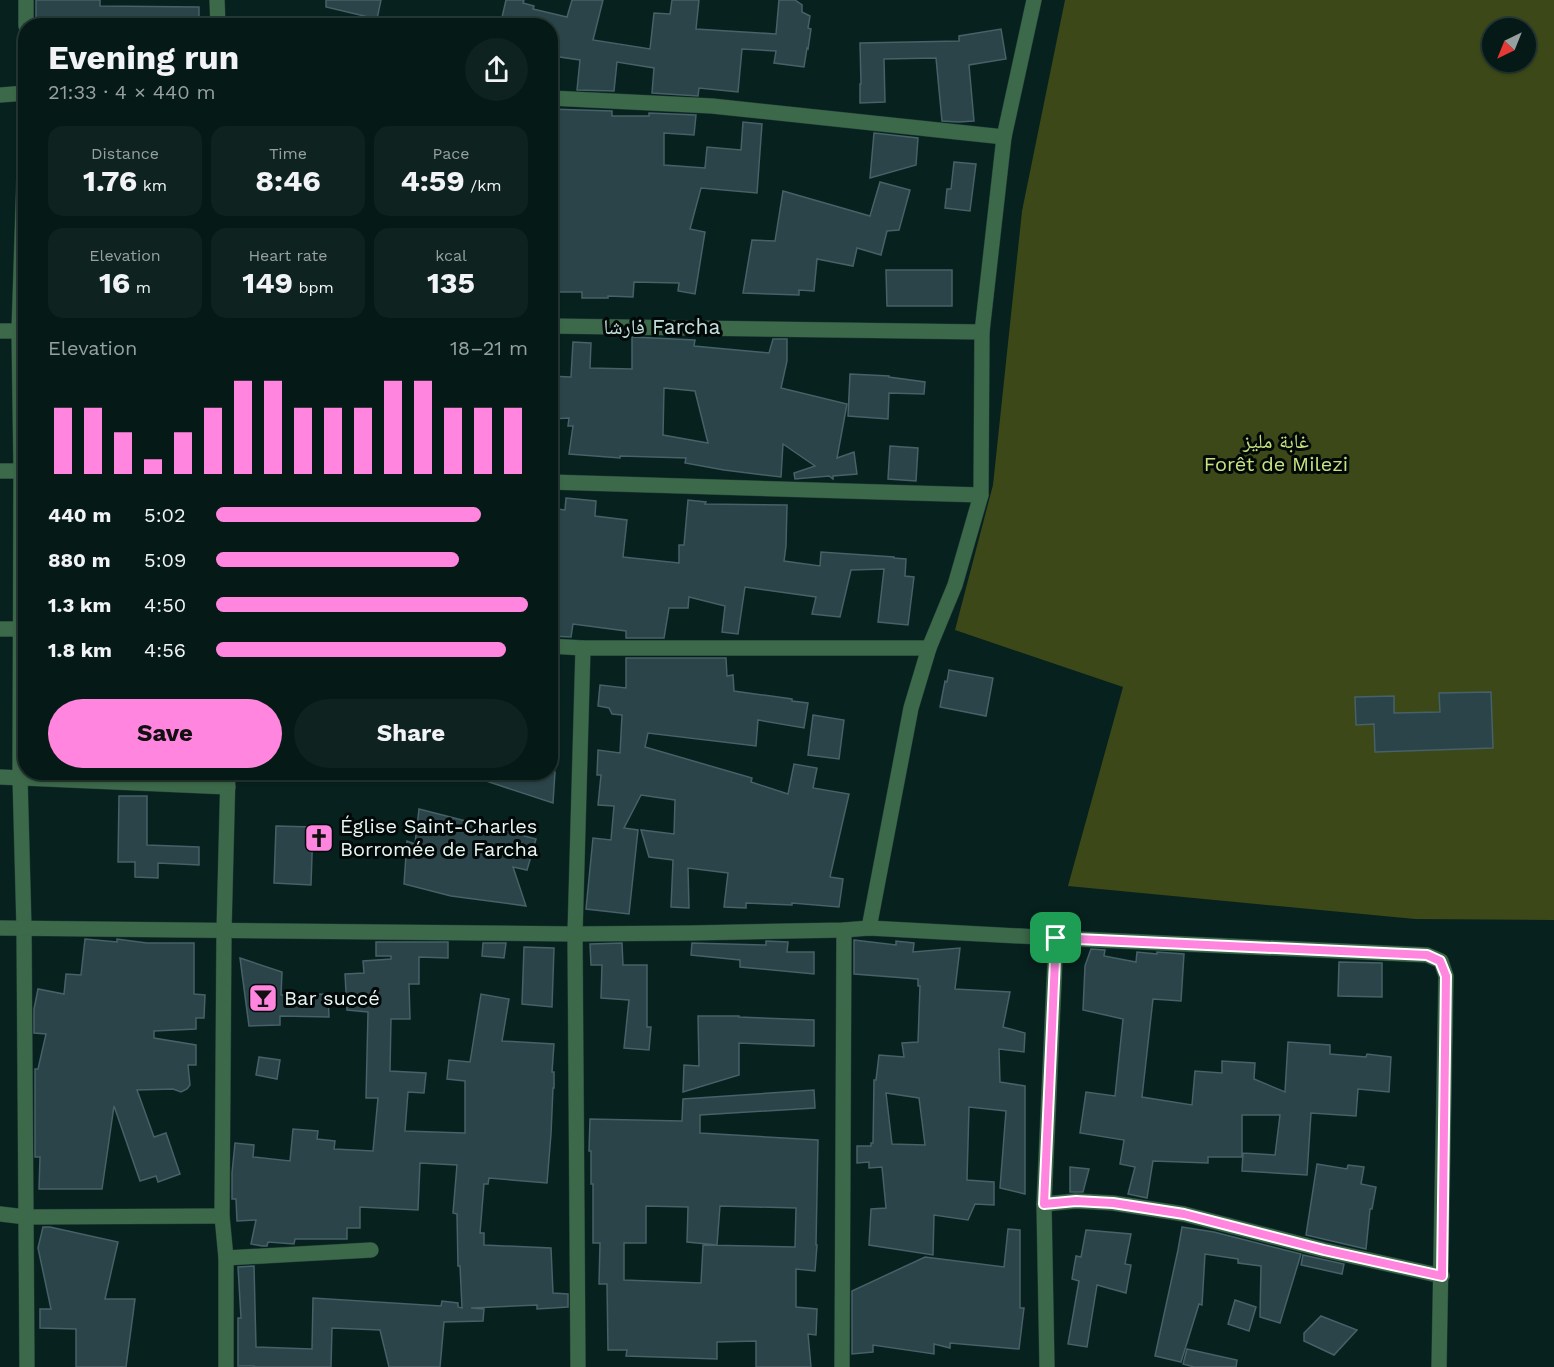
<!DOCTYPE html>
<meta charset="utf-8">
<style>
:root{--surface:#051916;--page:#0e221f;--text:#f1f3f6;--muted:#97a0a1;--line:#263835;--accent:#ff85de}
body{margin:0;font-family:"Work Sans","Noto Naskh Arabic",sans-serif;background:var(--page);color:var(--text);height:100vh;display:flex;flex-direction:column;font-size:22px;white-space:nowrap}
*{box-sizing:border-box;margin:0}
p{font-size:20px;color:var(--muted)}
.icon{flex:none;width:33px;height:33px;fill:none;stroke:currentColor;stroke-width:2;stroke-linecap:round;stroke-linejoin:round}
.map{position:relative;flex:1;overflow:hidden}
.panel{position:absolute;left:18px;top:18px;width:540px;height:762px;display:flex;flex-direction:column;background:var(--surface);border-radius:24px;box-shadow:0 2px 4px #0004,0 0 0 2px var(--line)}
.panel>*{flex:none}
.needle{width:39px;rotate:223deg}
.buttons{position:absolute;left:1482px;top:18px;display:grid;gap:12px}
.buttons a{display:grid;place-items:center;width:54px;height:54px;border-radius:50%;background:var(--surface);box-shadow:0 2px 4px #0004,0 0 0 2px var(--line);font-size:30px}
.pin{position:absolute;display:grid;place-items:center;width:51px;height:51px;color:#fff;margin:-26px;border-radius:12px;box-shadow:0 3px 9px #0006}
.round{display:grid;place-items:center;flex:none;width:63px;height:63px;border-radius:32px;background:var(--page)}
.summary{display:flex;align-items:center;justify-content:space-between;height:102px;padding:0 30px}
h1{font-size:33px;font-weight:700;line-height:45px}
.figures{display:grid;grid-template-columns:repeat(3,1fr);gap:9px;height:102px;padding:6px 30px}
.figures div{display:grid;align-content:center;border-radius:15px;background:var(--page);text-align:center}
.figures b{font-size:30px;font-weight:700}
.figures small{font-size:16px;font-weight:400}
.figures p{font-size:16px}
.chart{height:168px;padding:12px 30px}
.chart p{display:flex;justify-content:space-between}
.chart svg{width:100%;height:108px;margin-top:6px;stroke:var(--accent);stroke-width:6}
.primary-button{display:flex;gap:12px;margin-top:auto;padding:12px 30px}
.primary-button a{flex:1;height:69px;border-radius:36px;background:var(--accent);color:#111;font-size:24px;font-weight:700;line-height:69px;text-align:center}
.primary-button a+a{background:var(--page);color:var(--text)}
ul{padding:0 30px;list-style:none;font-size:20px}
li{display:grid;grid-template-columns:96px 72px 1fr;align-items:center;height:45px}
li i{height:15px;border-radius:8px;background:var(--accent)}
.map>svg:first-child{display:block}
.green{fill:#3c4817;fill-rule:evenodd}
.building{fill:#2a444a;stroke:#466167;stroke-width:1.5;fill-rule:evenodd}
.lines{fill:none;stroke-linecap:round;stroke-linejoin:round}
.minor-casing{stroke:#223b38;stroke-width:16}
.minor{stroke:#3c6949;stroke-width:15}
.route-casing{stroke:#fff;stroke-width:12}
.route{stroke:#ff85de;stroke-width:8}
.labels{text-anchor:middle;dominant-baseline:central;stroke-width:6;stroke-linejoin:round;paint-order:stroke}
.park-label{font-size:20px;fill:#c9e47f;stroke:#020908}
.poi-label{font-size:20px;fill:#e8f7f4;stroke:#020908;text-anchor:start}
.neighbourhood-label{font-size:21px;fill:#c1e0da;stroke:#020908}
</style>
<div class="map">
<svg width="1554" height="1367" viewBox="0 0 1554 1367">
<rect width="100%" height="100%" fill="#07211e"/>
<path class="green" d="M 1065,0 L 1554,0 L 1554,920 L 1415,919 L 1068,886 L 1123,687 L 955,630 L 993,485 L 1022,211 ZM 1492,28 L 1526,28 L 1526,62 L 1492,62 Z"/>
<g class="building">
<polygon points="36,0 100,0 100,6 199,7 199,24 64,26 64,23 36,23"/>
<polygon points="326,0 381,0 377,19 326,7"/>
<polygon points="506,0 524,0 523,3 534,6 533,9 567,17 572,0 603,0 593,40 650,49 654,13 670,14 672,0 699,0 696,29 776,34 779,0 795,0 802,5 802,12 810,16 808,28 811,29 808,49 807,48 804,67 774,63 776,51 742,49 738,92 699,88 698,96 652,93 654,68 617,62 614,91 577,90 580,60 553,56 556,32 550,31 550,26 500,26"/>
<polygon points="1001,29 1006,59 969,65 974,121 958,122 942,121 936,58 884,59 885,102 860,103 860,84 861,84 860,43 959,41 959,36"/>
<polygon points="550,109 612,111 612,116 649,116 649,113 696,115 694,135 664,133 664,165 705,168 707,147 741,150 743,122 762,124 757,193 701,188 690,229 705,232 695,294 678,291 679,283 634,282 633,297 608,296 608,298 582,298 582,292 550,292"/>
<polygon points="874,133 918,138 916,165 870,178"/>
<polygon points="954,162 976,164 970,211 945,208 947,189 951,189"/>
<polygon points="880,182 910,190 899,230 887,231 881,255 857,248 853,266 817,259 814,291 799,290 799,295 743,293 752,240 775,241 783,191 870,216"/>
<polygon points="886,270 952,270 952,306 887,306"/>
<path d="M 632,337 L 695,340 L 694,346 L 769,353 L 773,339 L 787,339 L 787,361 L 781,388 L 847,404 L 837,458 L 854,452 L 857,474 L 833,476 L 833,479 L 829,476 L 795,479 L 794,473 L 815,466 L 783,444 L 781,477 L 724,470 L 685,463 L 686,458 L 620,456 L 620,458 L 569,454 L 573,426 L 568,426 L 569,418 L 551,419 L 550,376 L 571,377 L 573,342 L 591,343 L 590,368 L 632,369 ZM 664,388 L 695,391 L 708,443 L 663,435 Z"/>
<polygon points="850,374 889,376 889,377 925,382 924,394 889,393 888,419 848,416"/>
<polygon points="890,446 918,448 916,481 888,479"/>
<polygon points="566,498 596,501 595,516 627,520 623,557 679,563 679,545 684,545 688,500 706,502 705,504 787,505 786,546 784,561 820,566 821,552 894,557 894,558 906,559 905,576 914,577 908,625 878,622 884,569 851,570 840,617 812,614 816,597 745,587 738,634 722,632 725,606 689,597 688,608 669,608 664,638 626,638 626,631 573,624 571,637 550,636 550,508 565,510"/>
<polygon points="626,658 726,658 727,676 733,675 734,691 792,699 792,701 808,703 804,728 758,720 756,746 648,733 645,747 752,778 751,782 788,794 794,764 817,768 813,788 849,794 830,877 843,879 839,907 792,903 792,905 746,903 746,908 724,907 728,873 688,868 689,908 671,907 673,860 649,857 641,830 674,834 675,800 641,795 624,828 638,830 629,914 586,909 593,838 611,840 614,806 598,805 601,775 597,775 598,750 620,753 622,715 612,714 609,708 598,706 600,685 626,688"/>
<polygon points="949,670 993,678 986,716 940,707 945,681 947,682"/>
<polygon points="1491,692 1493,748 1375,752 1374,724 1356,725 1355,697 1394,696 1394,713 1440,712 1439,693"/>
<polygon points="813,715 844,720 839,759 808,755"/>
<polygon points="471,772 555,772 553,803 471,776"/>
<polygon points="119,796 147,796 147,845 199,847 199,865 158,863 158,878 135,877 135,862 118,862"/>
<polygon points="419,809 536,839 527,870 513,867 526,906 451,896 404,884 407,841 415,844"/>
<polygon points="276,826 313,827 311,885 274,883"/>
<polygon points="85,939 117,942 117,939 147,943 194,943 194,994 205,995 204,1018 196,1018 196,1029 154,1031 154,1038 196,1045 196,1065 188,1065 190,1085 187,1089 181,1092 173,1089 137,1090 154,1137 166,1133 180,1174 158,1182 156,1176 140,1181 114,1106 102,1189 39,1189 40,1157 35,1157 35,1069 38,1069 46,1034 34,1033 34,1009 38,989 64,994 66,974 81,975"/>
<path d="M 854,940 L 896,945 L 896,941 L 914,943 L 913,952 L 960,948 L 955,989 L 1010,992 L 1003,1027 L 1025,1033 L 1024,1052 L 999,1049 L 1000,1082 L 1025,1086 L 1025,1194 L 1000,1188 L 1006,1111 L 969,1107 L 967,1180 L 994,1182 L 994,1205 L 975,1204 L 968,1220 L 934,1215 L 933,1255 L 869,1245 L 871,1209 L 886,1208 L 882,1167 L 869,1168 L 869,1162 L 857,1163 L 857,1146 L 871,1146 L 871,1143 L 873,1143 L 874,1080 L 876,1080 L 879,1055 L 904,1057 L 902,1043 L 918,1042 L 920,986 L 918,986 L 918,979 L 854,974 ZM 886,1093 L 919,1098 L 925,1145 L 892,1144 Z"/>
<polygon points="766,941 788,942 787,952 814,952 814,974 740,967 740,960 691,955 692,943 766,945"/>
<polygon points="376,942 448,942 448,958 419,957 419,984 409,984 410,1019 391,1019 390,1071 426,1073 424,1093 408,1092 405,1131 465,1133 465,1081 447,1079 449,1060 470,1062 481,994 509,999 502,1041 554,1044 552,1072 554,1072 554,1088 553,1088 551,1134 547,1183 489,1178 488,1184 484,1184 480,1233 484,1233 484,1245 551,1248 553,1293 568,1294 568,1307 537,1309 537,1305 471,1308 484,1309 483,1321 444,1322 440,1367 389,1367 380,1330 332,1328 331,1367 254,1367 254,1366 238,1366 238,1318 241,1318 238,1267 254,1266 256,1347 312,1349 313,1298 441,1306 442,1301 458,1303 458,1307 462,1308 460,1266 458,1266 457,1214 453,1213 457,1165 420,1163 418,1210 360,1207 360,1228 347,1228 347,1239 295,1239 294,1244 268,1242 267,1246 262,1246 251,1244 256,1220 237,1221 236,1199 232,1199 232,1173 235,1143 254,1145 253,1157 290,1161 293,1129 318,1131 317,1139 335,1141 334,1149 373,1151 378,1098 366,1098 368,1012 347,1010 345,974 364,973 363,961 391,959 391,956 376,956"/>
<polygon points="483,943 506,943 504,958 482,956"/>
<polygon points="622,943 623,965 647,965 647,1027 651,1027 649,1050 624,1048 629,1000 601,998 602,965 591,965 590,944"/>
<polygon points="524,947 554,948 552,1007 522,1004"/>
<polygon points="1091,949 1105,950 1104,956 1136,962 1137,952 1157,954 1157,952 1184,954 1181,1001 1153,999 1142,1097 1192,1105 1195,1071 1222,1073 1222,1061 1255,1063 1254,1079 1285,1092 1288,1042 1330,1045 1330,1054 1366,1057 1367,1054 1391,1057 1389,1092 1358,1089 1356,1116 1311,1113 1307,1175 1242,1171 1243,1153 1275,1155 1280,1115 1242,1115 1242,1157 1208,1157 1208,1163 1153,1161 1147,1198 1128,1194 1135,1167 1120,1164 1124,1140 1080,1133 1086,1092 1115,1096 1123,1019 1083,1010 1085,966"/>
<polygon points="240,958 282,972 281,995 328,994 329,1017 280,1016 280,1025 249,1026"/>
<polygon points="1339,962 1382,963 1382,997 1338,996"/>
<polygon points="698,1016 739,1016 739,1017 814,1020 814,1046 739,1043 739,1075 683,1092 684,1065 699,1066"/>
<polygon points="259,1057 280,1060 277,1079 256,1075"/>
<path d="M 814,1090 L 815,1108 L 700,1115 L 700,1133 L 818,1140 L 816,1245 L 817,1245 L 815,1271 L 796,1269 L 796,1307 L 817,1309 L 816,1335 L 808,1334 L 811,1367 L 756,1367 L 756,1341 L 717,1342 L 717,1359 L 626,1356 L 627,1350 L 608,1350 L 607,1284 L 599,1284 L 600,1243 L 593,1243 L 593,1184 L 591,1184 L 591,1151 L 589,1151 L 590,1119 L 682,1121 L 683,1099 ZM 646,1206 L 688,1207 L 687,1242 L 717,1245 L 720,1206 L 796,1208 L 795,1247 L 703,1245 L 701,1283 L 624,1280 L 624,1243 L 646,1243 Z"/>
<polygon points="1317,1164 1347,1169 1348,1165 1364,1167 1361,1184 1376,1187 1372,1209 1370,1209 1366,1249 1306,1235"/>
<polygon points="1070,1167 1089,1169 1083,1192 1070,1192"/>
<polygon points="43,1227 50,1227 118,1242 105,1299 135,1299 126,1367 76,1367 76,1329 40,1328 40,1309 51,1309 38,1248"/>
<polygon points="1182,1227 1214,1232 1301,1254 1280,1323 1260,1317 1261,1266 1238,1263 1238,1259 1205,1254 1202,1305 1199,1304 1181,1362 1155,1356 1178,1250"/>
<polygon points="1008,1229 1020,1230 1020,1308 1024,1308 1019,1349 950,1343 950,1348 934,1344 934,1354 873,1345 873,1352 852,1354 852,1291 925,1257 1004,1267"/>
<polygon points="1086,1230 1131,1234 1125,1264 1131,1265 1126,1293 1097,1285 1087,1347 1068,1344 1079,1281 1072,1279 1076,1256 1081,1257"/>
<polygon points="1303,1255 1344,1264 1342,1274 1301,1265"/>
<polygon points="1235,1300 1256,1307 1249,1331 1228,1324"/>
<polygon points="1321,1316 1357,1330 1334,1355 1304,1341 1304,1333"/>
<polygon points="1187,1349 1237,1360 1236,1367 1194,1367 1183,1364"/>
</g>
<g class="lines">
<g class="minor-casing">
<g id="minor">
<polyline points="26,0 26,26"/>
<polyline points="217,0 218,26"/>
<polyline points="0,95 26,93"/>
<polyline points="550,98 712,106 1004,137"/>
<polyline points="26,116 19,331 21,471 20,777 24,928 27,1367"/>
<polyline points="550,326 982,332"/>
<polyline points="0,331 26,331"/>
<polyline points="0,471 26,471"/>
<polyline points="550,482 981,495"/>
<polyline points="0,629 26,629"/>
<polyline points="550,646 583,648 929,648"/>
<polyline points="0,777 228,787"/>
<polyline points="0,928 575,934 691,933 844,930 869,928 1056,938 1427,955 1441,961 1446,976 1439,1367"/>
<polyline points="869,928 911,708 929,648 955,585 981,495 982,332 1004,137 1034,0"/>
<polyline points="1044,1204 1076,1201 1113,1203 1184,1214 1324,1250 1442,1276"/>
<polyline points="0,1214 26,1217 222,1216"/>
<polyline points="226,1258 371,1250"/>
<polyline points="226,1367 226,1258 222,1216 224,931 228,772"/>
<polyline points="578,1367 575,934 583,648"/>
<polyline points="842,1367 844,930"/>
<polyline points="1047,1367 1044,1204 1056,938"/>
</g>
</g>
<use href="#minor" class="minor"/>
</g>
<g class="lines">
<g class="route-casing">
<polygon id="route" points="1056,938 1427,955 1440,961 1446,976 1442,1276 1324,1250 1184,1214 1113,1203 1076,1201 1044,1204"/>
</g>
<use href="#route" class="route"/>
</g>
<defs>
<g id="church-square" transform="scale(1.5)"><rect x="-9" y="-9" width="18" height="18" rx="4" fill="#ff85de" stroke="#020908"/><path d="M-1.2-6h2.4v3.5h3.3v2.4h-3.3V6h-2.4V-.1h-3.3v-2.4h3.3Z" fill="#111"/></g>
<g id="bar-square" transform="scale(1.5)"><rect x="-9" y="-9" width="18" height="18" rx="4" fill="#ff85de" stroke="#020908"/><path d="M-6-5H6L.8 .8V4.5H3.5V6h-7V4.5H-.8V.8Z" fill="#111"/></g>
</defs>
<g fill-rule="evenodd">
<use href="#church-square" x="319" y="838"/>
<use href="#bar-square" x="263" y="998"/>
</g>
<g class="labels">
<g class="park-label">
<text x="1276" y="441">غابة مليز<tspan x="1276" dy="23">Forêt de Milezi</tspan></text>
</g>
<g class="poi-label">
<text x="340" y="826">Église Saint-Charles<tspan x="340" dy="23">Borromée de Farcha</tspan></text>
<text x="284" y="998">Bar succé</text>
</g>
<g class="neighbourhood-label">
<text x="662" y="326">فارشا Farcha</text>
</g>
</g>
</svg>
<div class="buttons">
<a><svg class="needle" viewBox="-14 -14 28 28"><path d="M0-13l5 13h-10z" fill="#e53935"/><path d="M0 13l5-13h-10z" fill="#97a0a1"/></svg></a>
</div>
<div class="pin" style="left:1056px;top:938px;background:#1e9e55"><svg class="icon" aria-label="arrive" viewBox="0 0 24 24"><path d="M6 21V4h12l-3 4 3 4H6"/></svg></div>
<section class="panel">
<div class="summary"><div><h1>Evening run</h1><p>21:33 · 4 × 440 m</p></div><a class="round"><svg class="icon" aria-label="share" viewBox="0 0 24 24"><path d="M12 15V3M7 8l5-5 5 5M5 13v7h14v-7"/></svg></a></div>
<div class="figures">
<div><p>Distance</p><b>1.76<small> km</small></b></div>
<div><p>Time</p><b>8:46</b></div>
<div><p>Pace</p><b>4:59<small> /km</small></b></div>
</div>
<div class="figures">
<div><p>Elevation</p><b>16<small> m</small></b></div>
<div><p>Heart rate</p><b>149<small> bpm</small></b></div>
<div><p>kcal</p><b>135</b></div>
</div>
<div class="chart"><p><span>Elevation</span>18–21 m</p>
<svg viewBox="0 0 160 44" preserveAspectRatio="none"><path d="M5 44V17M15 44V17M25 44V27M35 44V38M45 44V27M55 44V17M65 44V6M75 44V6M85 44V17M95 44V17M105 44V17M115 44V6M125 44V6M135 44V17M145 44V17M155 44V17"/></svg>
</div>
<ul>
<li><b>440 m</b>5:02<i style="width:85%"></i></li>
<li><b>880 m</b>5:09<i style="width:78%"></i></li>
<li><b>1.3 km</b>4:50<i style="width:100%"></i></li>
<li><b>1.8 km</b>4:56<i style="width:93%"></i></li>
</ul>
<div class="primary-button"><a>Save</a><a>Share</a></div>
</section>
</div>
